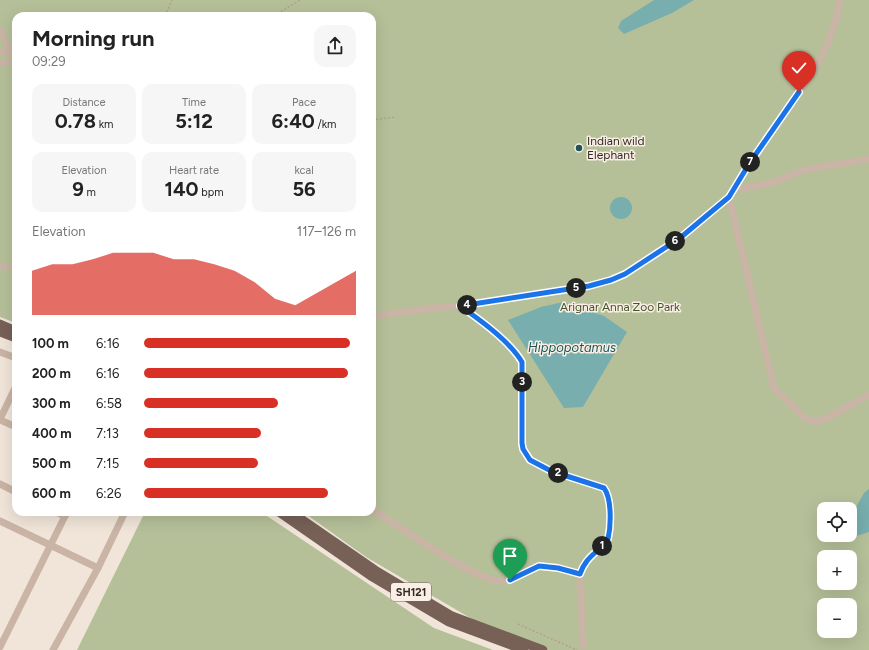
<!DOCTYPE html>
<meta charset="utf-8">
<style>
:root{--surface:#fff;--page:#f6f6f6;--text:#222;--muted:#767676;--accent:#d93025}
body{margin:0;font-family:Figtree,sans-serif;background:var(--page);color:var(--text);height:100vh;display:flex;flex-direction:column;font-size:15px;white-space:nowrap}
*{box-sizing:border-box;margin:0}
p{font-size:13px;color:var(--muted)}
.icon{flex:none;width:22px;height:22px;fill:none;stroke:currentColor;stroke-width:2;stroke-linecap:round;stroke-linejoin:round}
.map{position:relative;flex:1;overflow:hidden}
.panel{position:absolute;left:12px;top:12px;width:364px;height:504px;display:flex;flex-direction:column;background:var(--surface);border-radius:12px;box-shadow:0 4px 16px #0002}
.panel>*{flex:none}
.buttons{position:absolute;left:817px;top:502px;display:grid;gap:8px}
.buttons a{display:grid;place-items:center;width:40px;height:40px;border-radius:8px;background:var(--surface);box-shadow:0 4px 16px #0002;font-size:20px}
.pin{position:absolute;display:grid;place-items:center;width:34px;height:34px;color:#fff;margin:-41px -17px;border-radius:50% 50% 50% 0;rotate:-45deg;box-shadow:0 0 4px #0007}
.pin .icon{rotate:45deg}
.km{position:absolute;width:20px;height:20px;margin:-10px;border-radius:50%;background:#222;color:#fff;font-size:11px;line-height:20px;text-align:center}
.round{display:grid;place-items:center;flex:none;width:42px;height:42px;border-radius:12px;background:var(--page)}
.overview{display:flex;align-items:center;justify-content:space-between;height:68px;padding:0 20px}
h1{font-size:22px;font-weight:700;line-height:30px}
.figures{display:grid;grid-template-columns:repeat(3,1fr);gap:6px;height:68px;padding:4px 20px}
.figures div{display:grid;align-content:center;border-radius:10px;background:var(--page);text-align:center}
.figures b{font-size:20px;font-weight:700}
.figures small{font-size:11px;font-weight:400}
.figures p{font-size:11px}
.chart{height:112px;padding:8px 20px}
.chart p{display:flex;justify-content:space-between}
.chart svg{width:100%;height:72px;margin-top:4px;fill:var(--accent);opacity:.7}
ul{padding:0 20px;list-style:none;font-size:13px}
li{display:grid;grid-template-columns:64px 48px 1fr;align-items:center;height:30px}
li i{height:10px;border-radius:5px;background:var(--accent)}
.map>svg:first-child{display:block}
.green{fill:#b5c099;fill-rule:evenodd}
.water{fill:#78aeae}
.lines{fill:none;stroke-linecap:round;stroke-linejoin:round}
.path{stroke:#b59e90;stroke-width:1.5;stroke-dasharray:2 2;stroke-linecap:butt}
.minor{stroke:#c9b4a5;stroke-width:7}
.major{stroke:#776157;stroke-width:9}
.route-casing{stroke:#fff;stroke-width:8}
.route{stroke:#1a73e8;stroke-width:5}
.poi-dot{fill:#1c5556;stroke:#f9efe5;stroke-width:1.5}
.labels{text-anchor:middle;dominant-baseline:central;stroke-width:3;stroke-linejoin:round;paint-order:stroke}
.shield{fill:#f9efe5;stroke:#706560;stroke-width:1}
.shield-label{font-size:11px;font-weight:bold;fill:#352a27}
.poi-label{font-size:12px;fill:#352a27;stroke:#f9efe5;text-anchor:start}
.park-label{font-size:12px;fill:#46532a;stroke:#f9efe5}
.water-label{font-size:13px;font-style:italic;fill:#1c5556;stroke:#f9efe5}
</style>
<div class="map">
<svg width="869" height="650" viewBox="0 0 869 650">
<rect width="100%" height="100%" fill="#f1e5d9"/>
<g class="green">
<path d="M 0,0 L 869,0 L 869,650 L 549,650 L 484,626 L 366,557 L 303,512 L 372,512 L 372,16 L 16,16 L 16,323 L 0,317 ZM 824,509 L 850,509 L 850,535 L 824,535 ZM 824,557 L 850,557 L 850,583 L 824,583 ZM 824,605 L 850,605 L 850,631 L 824,631 Z"/>
<polygon points="145,512 261,512 434,628 493,650 77,650"/>
</g>
<g class="water">
<polygon points="654,0 694,0 672,13 624,34 618,28 621,21"/>
<circle cx="621" cy="208" r="11"/>
<polygon points="563,302 604,316 627,332 583,407 564,408 508,320 541,307"/>
<polygon points="869,489 869,532 837,542 840,535 850,535 850,518 864,493"/>
</g>
<g class="lines">
<g class="path">
<polyline points="165,16 172,0"/>
<polyline points="274,16 300,0"/>
<polyline points="372,120 396,117"/>
<polyline points="518,624 577,650"/>
</g>
<g class="minor">
<polyline points="0,30 16,61"/>
<polyline points="0,52 11,52"/>
<polyline points="0,63 16,62"/>
<polyline points="733,190 772,183 803,170 869,159"/>
<polyline points="729,197 774,388 806,419 816,422 827,418 869,395"/>
<polyline points="0,266 9,267 16,265"/>
<path d="M 460,306 C 479,319 511,343 522,362 L 522,443 C 523,448 525,455 529,459 C 543,473 586,480 604,488 C 612,499 611,526 608,539 C 597,553 586,556 580,574 L 583,646"/>
<polyline points="372,316 434,308 460,306 589,286 611,280 625,274 680,237 729,197 749,164 817,65 828,43 837,16 840,0"/>
<polyline points="0,352 16,358"/>
<polyline points="0,419 16,386"/>
<polyline points="0,420 16,427"/>
<polyline points="0,484 16,492"/>
<path d="M 372,509 C 403,529 432,550 465,568 C 476,573 486,580 499,581 C 517,581 523,570 538,566 C 551,564 568,571 580,574"/>
<polyline points="56,512 65,516 68,512"/>
<polyline points="0,521 98,568"/>
<polyline points="0,647 65,516"/>
<polyline points="53,650 98,568 125,512"/>
</g>
<g class="major">
<polyline points="0,324 16,331"/>
<polyline points="0,332 16,338"/>
<polyline points="279,512 371,576 449,622 524,650"/>
<polyline points="291,512 375,570 452,616 543,650"/>
</g>
</g>
<g class="lines">
<g class="route-casing">
<path id="route" d="M 510,580 L 539,566 L 558,568 L 580,574 C 586,556 598,553 608,539 C 611,526 612,499 604,488 L 551,471 L 530,460 L 523,449 L 522,443 L 522,362 C 511,343 479,319 460,306 L 589,286 L 611,280 L 625,274 L 680,238 L 729,197 L 749,164 L 799,92"/>
</g>
<use href="#route" class="route"/>
</g>
<circle class="poi-dot" cx="579" cy="148" r="4"/>
<g class="labels">
<rect class="shield" x="391" y="583" width="40" height="18" rx="3"/>
<g class="shield-label">
<text x="411" y="592">SH121</text>
</g>
<g class="poi-label">
<text x="587" y="141">Indian wild<tspan x="587" dy="14">Elephant</tspan></text>
</g>
<g class="park-label">
<text x="620" y="307">Arignar Anna Zoo Park</text>
</g>
<g class="water-label">
<text x="572" y="347">Hippopotamus</text>
</g>
</g>
</svg>
<div class="buttons">
<a><svg class="icon" aria-label="locate" viewBox="0 0 24 24"><circle cx="12" cy="12" r="6"/><path d="M12 2v4M12 18v4M2 12h4M18 12h4"/></svg></a>
<a>+</a>
<a>−</a>
</div>
<div class="pin" style="left:510px;top:580px;background:#1e9e55"><svg class="icon" aria-label="arrive" viewBox="0 0 24 24"><path d="M6 21V4h12l-3 4 3 4H6"/></svg></div>
<div class="pin" style="left:799px;top:92px;background:#d93025"><svg class="icon" aria-label="check" viewBox="0 0 24 24"><path d="M5 12l5 5 9-10"/></svg></div>
<b class="km" style="left:602px;top:546px">1</b>
<b class="km" style="left:558px;top:473px">2</b>
<b class="km" style="left:522px;top:382px">3</b>
<b class="km" style="left:467px;top:305px">4</b>
<b class="km" style="left:576px;top:288px">5</b>
<b class="km" style="left:675px;top:241px">6</b>
<b class="km" style="left:750px;top:162px">7</b>
<section class="panel">
<div class="overview"><div><h1>Morning run</h1><p>09:29</p></div><a class="round"><svg class="icon" aria-label="share" viewBox="0 0 24 24"><path d="M12 15V3M7 8l5-5 5 5M5 13v7h14v-7"/></svg></a></div>
<div class="figures">
<div><p>Distance</p><b>0.78<small> km</small></b></div>
<div><p>Time</p><b>5:12</b></div>
<div><p>Pace</p><b>6:40<small> /km</small></b></div>
</div>
<div class="figures">
<div><p>Elevation</p><b>9<small> m</small></b></div>
<div><p>Heart rate</p><b>140<small> bpm</small></b></div>
<div><p>kcal</p><b>56</b></div>
</div>
<div class="chart"><p><span>Elevation</span>117–126 m</p>
<svg viewBox="0 0 160 44" preserveAspectRatio="none"><path d="M0 44V17L10 13L20 13L30 10L40 6L50 6L60 6L70 10L80 10L90 13L100 17L110 24L120 34L130 38L140 31L150 24L160 17V44z"/></svg>
</div>
<ul>
<li><b>100 m</b>6:16<i style="width:97%"></i></li>
<li><b>200 m</b>6:16<i style="width:96%"></i></li>
<li><b>300 m</b>6:58<i style="width:63%"></i></li>
<li><b>400 m</b>7:13<i style="width:55%"></i></li>
<li><b>500 m</b>7:15<i style="width:54%"></i></li>
<li><b>600 m</b>6:26<i style="width:87%"></i></li>
</ul>
</section>
</div>
